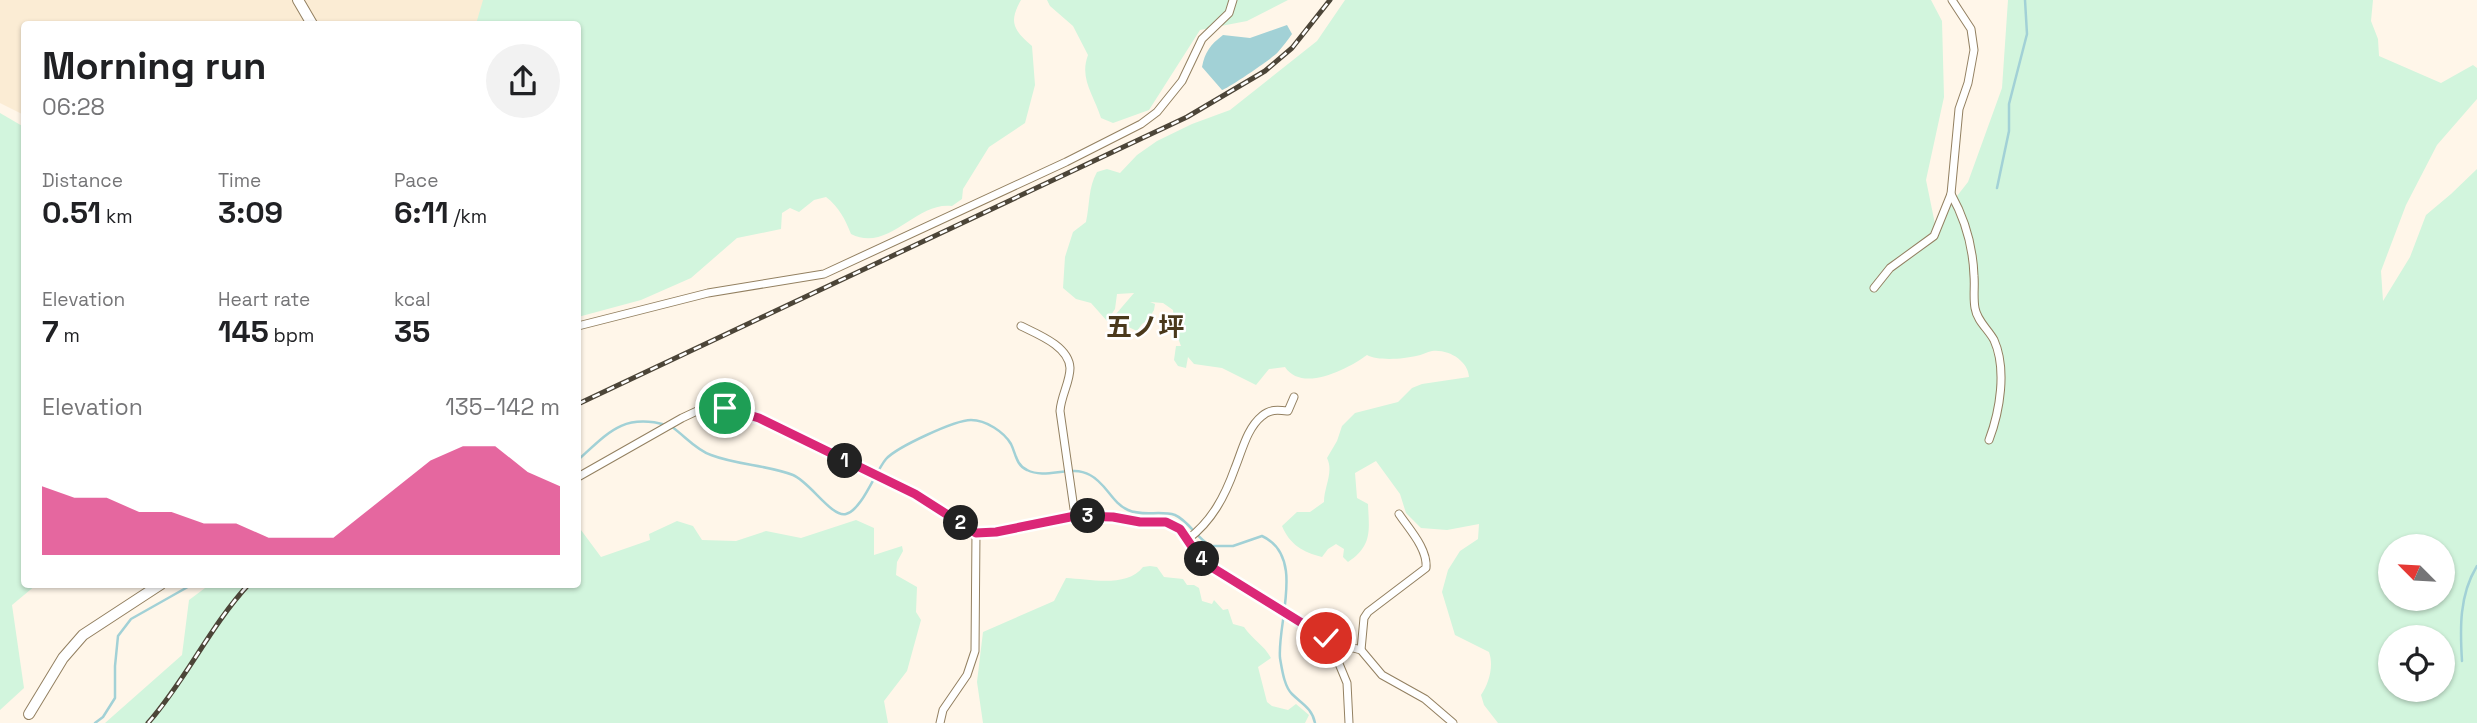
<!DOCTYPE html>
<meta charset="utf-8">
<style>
:root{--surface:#fff;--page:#f2f2f2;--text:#202124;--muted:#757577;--accent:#db2777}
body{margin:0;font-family:"Space Grotesk","Noto Sans JP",sans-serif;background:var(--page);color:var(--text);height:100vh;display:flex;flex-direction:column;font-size:26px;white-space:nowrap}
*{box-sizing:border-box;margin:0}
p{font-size:23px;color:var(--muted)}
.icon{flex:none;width:38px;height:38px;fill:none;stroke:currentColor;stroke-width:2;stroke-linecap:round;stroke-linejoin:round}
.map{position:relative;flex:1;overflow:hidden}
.details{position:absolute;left:21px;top:21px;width:560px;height:567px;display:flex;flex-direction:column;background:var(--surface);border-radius:7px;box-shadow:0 2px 5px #0004}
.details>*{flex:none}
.needle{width:46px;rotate:294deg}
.controls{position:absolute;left:2378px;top:534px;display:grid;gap:14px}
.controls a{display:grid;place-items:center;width:77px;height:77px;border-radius:50%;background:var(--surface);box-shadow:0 2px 5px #0004;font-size:35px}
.pin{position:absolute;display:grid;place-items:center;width:60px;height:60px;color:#fff;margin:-30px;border:4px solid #fff;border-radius:50%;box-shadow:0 2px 7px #0007}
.km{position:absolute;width:35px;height:35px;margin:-18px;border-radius:50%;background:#222;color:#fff;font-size:19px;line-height:35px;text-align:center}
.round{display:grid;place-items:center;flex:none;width:74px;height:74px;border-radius:37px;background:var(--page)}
.overview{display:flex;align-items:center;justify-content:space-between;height:119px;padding:0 21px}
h1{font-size:38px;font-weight:800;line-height:52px}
.metrics{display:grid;grid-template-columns:repeat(3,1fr);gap:10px;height:119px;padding:7px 21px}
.metrics div{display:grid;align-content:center}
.metrics b{font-size:30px;font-weight:800}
.metrics small{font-size:19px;font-weight:400}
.metrics p{font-size:19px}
.chart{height:196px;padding:14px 21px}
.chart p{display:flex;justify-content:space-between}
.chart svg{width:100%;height:126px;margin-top:7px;fill:var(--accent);opacity:.7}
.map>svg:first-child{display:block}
.built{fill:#fbecd4}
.green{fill:#d2f5dd;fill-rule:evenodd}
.water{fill:#a2d1d6}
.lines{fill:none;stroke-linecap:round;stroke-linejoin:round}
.stream{stroke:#a2d1d6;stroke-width:2.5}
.street-casing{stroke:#938061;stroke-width:9}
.secondary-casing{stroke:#938061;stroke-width:12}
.street{stroke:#fff;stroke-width:7}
.secondary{stroke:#fff;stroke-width:10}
.rail-casing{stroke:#4c4538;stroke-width:5}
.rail{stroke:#fff;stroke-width:2.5;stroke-dasharray:8;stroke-linecap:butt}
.route-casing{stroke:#fff;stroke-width:14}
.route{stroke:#db2777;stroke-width:9}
.labels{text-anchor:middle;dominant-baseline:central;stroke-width:5;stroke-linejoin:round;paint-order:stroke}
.neighbourhood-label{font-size:26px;font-weight:bold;fill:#4a391c;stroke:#fff}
</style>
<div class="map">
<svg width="2477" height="723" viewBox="0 0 2477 723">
<rect width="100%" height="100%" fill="#fff6e9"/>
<polygon class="built" points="0,0 535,0 522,24 24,24 24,115 0,103"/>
<g class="green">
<path d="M 483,0 L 1021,0 C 1008,23 1014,30 1032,46 L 1035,85 L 1025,123 L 989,147 L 963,189 L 962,199 L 952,206 C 916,201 889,253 851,234 C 845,219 839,207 826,197 L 814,200 L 799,212 L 790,208 L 782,213 L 781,229 L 737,238 L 691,278 L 641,300 L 578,317 L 578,24 L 476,24 Z"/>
<path d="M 1047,0 L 1288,0 L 1247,21 L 1200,30 L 1149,110 L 1113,123 L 1101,118 C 1094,95 1079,79 1088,55 L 1073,26 L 1050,6 Z"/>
<path d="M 1345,0 L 1931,0 L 1942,21 L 1944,97 L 1926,180 L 1935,224 L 1968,182 L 2002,88 L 2008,0 L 2373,0 L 2371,21 L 2378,39 L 2379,56 L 2441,83 L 2473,65 L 2477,68 L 2477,99 L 2437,145 L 2406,205 L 2381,271 L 2383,301 L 2410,257 L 2426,215 L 2451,194 L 2477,169 L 2477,723 L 1498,723 L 1484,705 L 1481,695 C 1489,683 1494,666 1489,652 L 1455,635 L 1442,592 L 1448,570 L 1460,551 L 1478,539 L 1479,524 L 1447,530 L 1421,528 L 1406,513 L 1400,494 L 1376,461 L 1355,473 L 1357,498 L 1368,504 C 1369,530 1373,545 1348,562 L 1343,557 L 1344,549 L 1336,544 L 1328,549 L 1322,557 C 1303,552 1290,545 1282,526 L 1297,512 L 1310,512 L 1324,502 C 1324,487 1334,472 1327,458 L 1337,441 L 1342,426 L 1355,413 L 1398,402 L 1412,388 L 1422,384 L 1469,377 C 1468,361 1449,349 1432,351 C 1427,352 1422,355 1416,356 C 1404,359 1377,361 1367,355 C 1348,369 1302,393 1285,367 L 1269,369 L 1256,385 L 1222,368 L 1194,364 L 1188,357 L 1186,368 L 1178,366 L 1174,360 L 1176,346 L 1181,346 L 1175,330 L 1173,310 L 1163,303 L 1150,302 L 1155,304 L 1154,310 L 1148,320 L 1142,324 L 1137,331 L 1122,324 L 1116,314 L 1134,293 L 1117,294 L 1115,309 L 1107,321 L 1091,303 L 1076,299 L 1063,288 L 1065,257 L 1073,232 L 1086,222 C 1090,204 1088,188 1097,172 L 1107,169 L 1120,173 L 1137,155 L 1157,141 L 1192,124 L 1230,110 L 1317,41 ZM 2390,546 L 2443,546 L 2443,598 L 2390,598 ZM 2390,637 L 2443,637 L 2443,690 L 2390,690 Z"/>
<polygon points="0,113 24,127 24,584 36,585 12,605 24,688 0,710"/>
<polygon points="856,520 874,528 874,555 902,546 903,551 897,562 896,575 917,587 916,612 921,620 907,671 884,701 888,723 105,723 182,655 189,600 209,585 578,584 578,526 601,557 650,540 649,534 677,521 693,526 702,540 736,541 766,531 801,538"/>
<path d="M 1150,566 L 1157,567 L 1164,577 L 1183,579 L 1187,585 L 1194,585 L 1199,588 L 1202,601 L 1212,604 L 1214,600 L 1223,610 L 1228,609 L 1233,624 L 1244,627 C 1252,639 1264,645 1271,658 L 1258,667 L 1267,702 L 1272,706 L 1288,710 L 1296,704 L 1309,715 L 1305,723 L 983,723 L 977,682 L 983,632 L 1054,601 L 1066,578 C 1090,579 1127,588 1143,567 Z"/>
</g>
<path class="water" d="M 1287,25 L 1292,34 C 1288,40 1283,46 1278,52 C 1273,58 1227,89 1222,90 L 1202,67 C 1205,52 1210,45 1223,35 L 1250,38 Z"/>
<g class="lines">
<g class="stream">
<polyline points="1997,188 2009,131 2009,104 2027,34 2025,0"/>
<path d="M 672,427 C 685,436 696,450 711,455 C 737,465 767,465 793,475 C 810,482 832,518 846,514 C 862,510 875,472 886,459 C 897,447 955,420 971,420 C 986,420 1004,432 1011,444 C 1016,454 1016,465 1027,470 C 1047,480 1070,464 1090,475 C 1106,483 1112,503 1128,510 C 1143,517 1160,510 1175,515 C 1189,521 1197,539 1211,546 L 1233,546 L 1262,536 C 1306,556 1277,622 1280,658 C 1282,669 1284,686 1292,694 C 1302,704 1312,708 1315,723"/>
<path d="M 578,460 C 608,433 623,413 666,425"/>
<path d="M 2462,661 C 2460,629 2459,595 2477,566"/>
<polyline points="95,723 103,717 115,698 115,666 118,636 131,619 193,584"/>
</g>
<g class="street-casing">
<g id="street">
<path d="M 1951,194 C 1965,219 1973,247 1974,276 C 1975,286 1973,297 1975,308 C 1977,321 1988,329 1994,340 C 2007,369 2000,411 1989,440"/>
<polyline points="1874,288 1890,268 1934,236 1951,194 1959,109 1968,83 1974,50 1971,29 1952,0"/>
<polyline points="578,326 708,293 824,274 1066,162 1141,124 1157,112 1182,81 1202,39 1229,13 1233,0"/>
<path d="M 1021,326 C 1037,334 1069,346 1070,368 C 1070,382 1061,396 1060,411 L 1075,516"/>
<polyline points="578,477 682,418 697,411 725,408 759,418 915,493 976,532 996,532 1075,516 1113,517 1140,522 1165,521 1180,529 1197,554 1213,568 1291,616 1330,642 1347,683 1349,723"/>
<path d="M 1188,539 C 1212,521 1225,496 1235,468 C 1242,451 1247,428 1262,416 C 1270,409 1278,410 1288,411 L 1294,397"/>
<polyline points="1330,642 1361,650 1382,675 1425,699 1453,723"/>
<path d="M 1361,650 L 1364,618 L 1368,612 L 1426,568 C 1428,549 1409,529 1399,514"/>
<polyline points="940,723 943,710 967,675 975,651 976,532"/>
</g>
</g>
<g class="secondary-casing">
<g id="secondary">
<polyline points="298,0 312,24"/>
<polyline points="29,714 63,658 83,635 161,584"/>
</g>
</g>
<use href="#street" class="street"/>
<use href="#secondary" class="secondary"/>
<g class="rail-casing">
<g id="rail">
<polyline points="578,404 1187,117 1265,71 1292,48 1330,0"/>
<path d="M 148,723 C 186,680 210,626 249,584"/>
</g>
</g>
<use href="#rail" class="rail"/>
</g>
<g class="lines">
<g class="route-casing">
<polyline id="route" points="725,408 759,418 915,494 976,533 996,532 1075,516 1113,517 1140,522 1166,522 1180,529 1197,554 1213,568 1326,638"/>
</g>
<use href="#route" class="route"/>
</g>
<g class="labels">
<g class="neighbourhood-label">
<text x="1145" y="327">五ノ坪</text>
</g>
</g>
</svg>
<div class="controls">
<a><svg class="needle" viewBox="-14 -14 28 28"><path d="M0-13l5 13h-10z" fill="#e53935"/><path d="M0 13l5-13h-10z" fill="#757577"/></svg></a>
<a><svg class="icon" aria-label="locate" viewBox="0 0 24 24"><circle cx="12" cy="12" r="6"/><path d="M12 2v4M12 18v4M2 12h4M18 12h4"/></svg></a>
</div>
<div class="pin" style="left:725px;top:408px;background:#1e9e55"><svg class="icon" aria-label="arrive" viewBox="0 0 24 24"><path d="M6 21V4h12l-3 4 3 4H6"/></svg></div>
<div class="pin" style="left:1326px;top:638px;background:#d93025"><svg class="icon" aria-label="check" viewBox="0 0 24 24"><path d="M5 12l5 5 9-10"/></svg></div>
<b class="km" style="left:845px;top:461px">1</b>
<b class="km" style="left:961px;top:523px">2</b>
<b class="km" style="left:1088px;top:516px">3</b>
<b class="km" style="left:1202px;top:559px">4</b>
<section class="details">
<div class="overview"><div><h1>Morning run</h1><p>06:28</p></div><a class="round"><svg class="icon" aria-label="share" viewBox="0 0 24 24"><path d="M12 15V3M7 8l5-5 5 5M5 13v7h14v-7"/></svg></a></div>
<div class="metrics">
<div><p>Distance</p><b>0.51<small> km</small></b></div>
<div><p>Time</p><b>3:09</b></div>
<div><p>Pace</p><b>6:11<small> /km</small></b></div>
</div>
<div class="metrics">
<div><p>Elevation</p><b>7<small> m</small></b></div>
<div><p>Heart rate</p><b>145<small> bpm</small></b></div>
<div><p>kcal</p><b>35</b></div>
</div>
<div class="chart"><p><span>Elevation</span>135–142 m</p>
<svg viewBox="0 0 160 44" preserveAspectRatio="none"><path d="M0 44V20L10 24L20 24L30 29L40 29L50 33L60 33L70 38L80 38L90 38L100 29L110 20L120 11L130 6L140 6L150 15L160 20V44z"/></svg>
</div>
</section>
</div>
